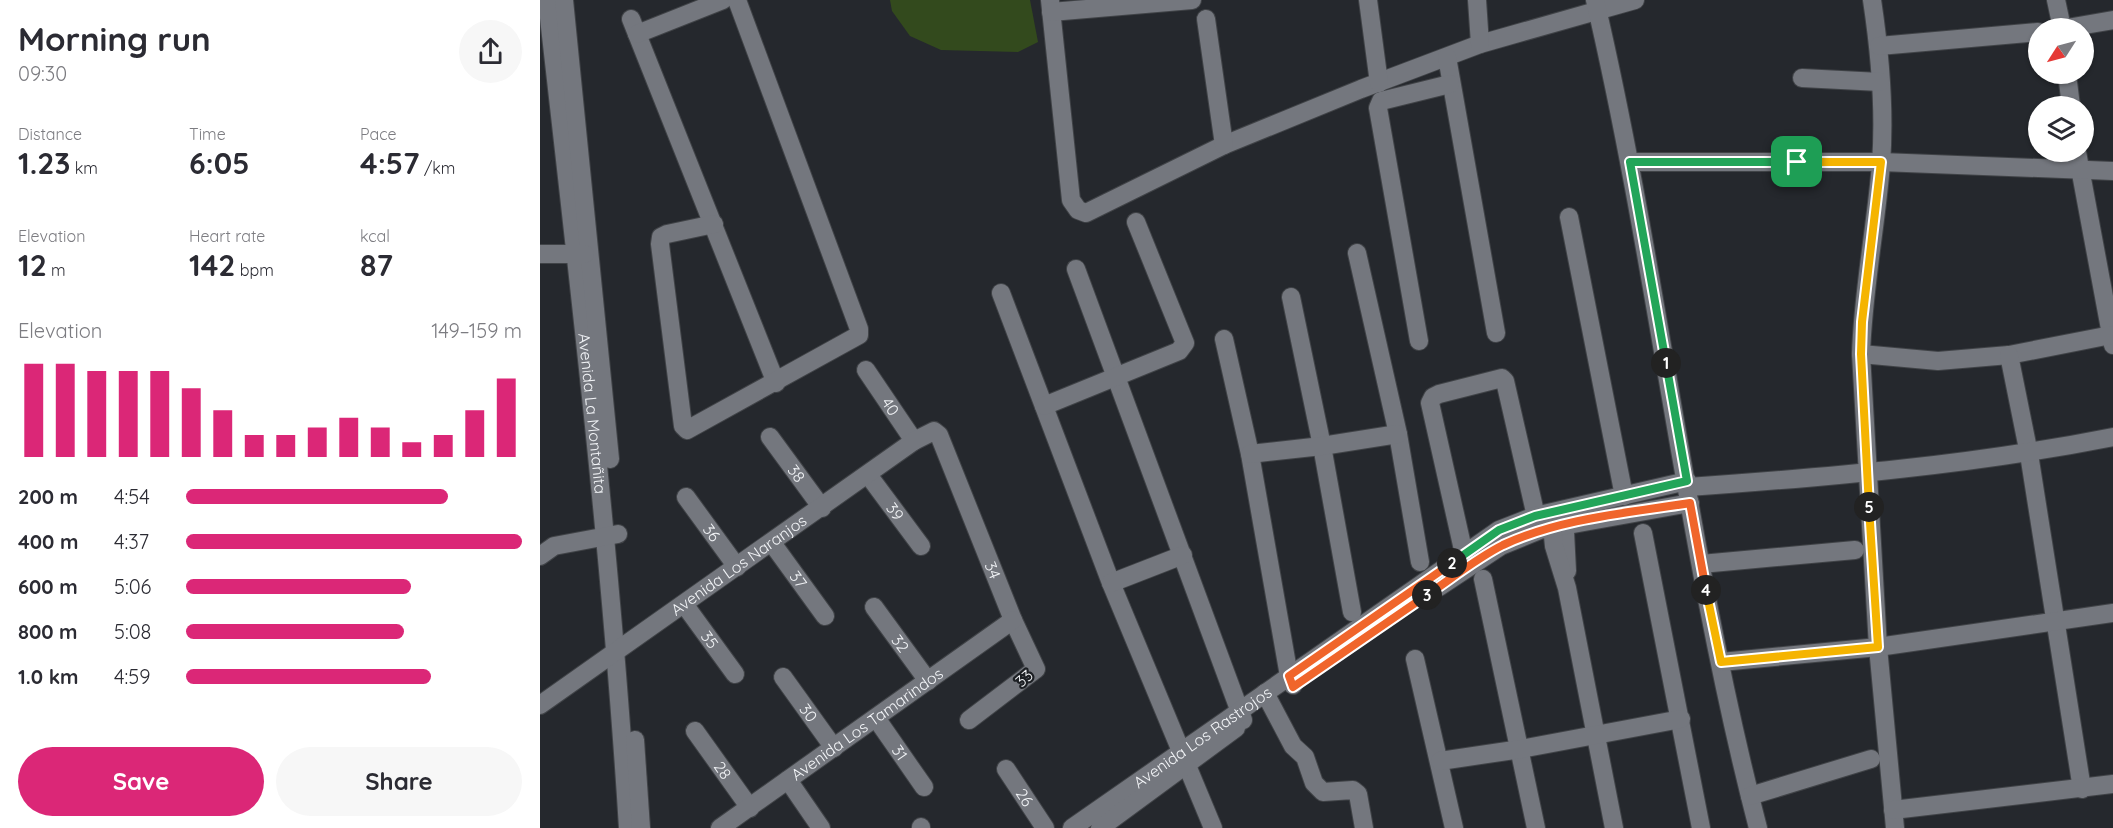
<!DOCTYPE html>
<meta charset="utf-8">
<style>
:root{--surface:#fff;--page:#f7f7f7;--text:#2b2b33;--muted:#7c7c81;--accent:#db2777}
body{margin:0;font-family:Quicksand,sans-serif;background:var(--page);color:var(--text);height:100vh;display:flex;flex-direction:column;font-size:22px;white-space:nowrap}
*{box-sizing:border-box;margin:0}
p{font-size:20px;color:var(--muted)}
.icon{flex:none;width:33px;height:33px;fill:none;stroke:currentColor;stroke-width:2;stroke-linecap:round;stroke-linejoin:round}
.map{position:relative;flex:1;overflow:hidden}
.side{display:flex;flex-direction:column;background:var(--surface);width:540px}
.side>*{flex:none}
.needle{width:39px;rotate:234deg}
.buttons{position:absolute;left:1488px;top:18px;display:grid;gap:12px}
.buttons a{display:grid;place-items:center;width:66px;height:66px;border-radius:50%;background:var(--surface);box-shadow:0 2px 4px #0004;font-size:30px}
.pin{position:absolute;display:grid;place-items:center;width:51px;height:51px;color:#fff;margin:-26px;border-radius:12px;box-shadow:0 3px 9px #0006}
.km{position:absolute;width:30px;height:30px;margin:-15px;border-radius:50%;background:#222;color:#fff;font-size:16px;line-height:30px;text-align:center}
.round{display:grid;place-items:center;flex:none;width:63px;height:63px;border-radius:32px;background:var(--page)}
.headline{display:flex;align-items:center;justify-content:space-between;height:102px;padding:0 18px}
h1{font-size:33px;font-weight:700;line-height:45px}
.stats{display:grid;grid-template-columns:repeat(3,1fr);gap:9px;height:102px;padding:6px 18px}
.stats div{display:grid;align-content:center}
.stats b{font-size:30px;font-weight:700}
.stats small{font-size:16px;font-weight:400}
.stats p{font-size:16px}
.chart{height:168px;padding:12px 18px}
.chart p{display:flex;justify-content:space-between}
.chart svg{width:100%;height:108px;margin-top:6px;stroke:var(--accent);stroke-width:6}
.cta{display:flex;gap:12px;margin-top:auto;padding:12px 18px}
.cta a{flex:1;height:69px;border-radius:36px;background:var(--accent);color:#fff;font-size:24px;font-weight:700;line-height:69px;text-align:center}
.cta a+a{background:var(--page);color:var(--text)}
ul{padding:0 18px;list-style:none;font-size:20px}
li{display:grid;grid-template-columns:96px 72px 1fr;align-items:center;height:45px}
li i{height:15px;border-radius:8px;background:var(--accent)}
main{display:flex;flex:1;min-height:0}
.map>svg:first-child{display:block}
.green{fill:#334a1d}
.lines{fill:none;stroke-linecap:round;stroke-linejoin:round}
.minor-casing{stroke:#404347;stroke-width:20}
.minor{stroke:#74777e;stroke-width:18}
.split-1-casing{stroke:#fff;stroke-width:12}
.split-2-casing{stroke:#fff;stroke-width:12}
.split-3-casing{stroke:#fff;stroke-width:12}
.split-4-casing{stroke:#fff;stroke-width:12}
.split-5-casing{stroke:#fff;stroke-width:12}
.split-6-casing{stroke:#fff;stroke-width:12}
.split-1{stroke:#22a559;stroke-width:8}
.split-2{stroke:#22a559;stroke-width:8}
.split-3{stroke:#f0652b;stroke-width:8}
.split-4{stroke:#f0652b;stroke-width:8}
.split-5{stroke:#f5b400;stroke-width:8}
.split-6{stroke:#f5b400;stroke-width:8}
.labels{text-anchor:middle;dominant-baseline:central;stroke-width:4.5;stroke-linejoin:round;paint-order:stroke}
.street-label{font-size:16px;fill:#f2f4f7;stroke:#1c1f23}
</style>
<main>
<section class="side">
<div class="headline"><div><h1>Morning run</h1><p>09:30</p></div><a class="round"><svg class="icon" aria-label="share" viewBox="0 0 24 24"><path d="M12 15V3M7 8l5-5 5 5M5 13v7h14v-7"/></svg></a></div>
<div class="stats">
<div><p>Distance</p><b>1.23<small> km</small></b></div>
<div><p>Time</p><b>6:05</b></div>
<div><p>Pace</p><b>4:57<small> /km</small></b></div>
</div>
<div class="stats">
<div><p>Elevation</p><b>12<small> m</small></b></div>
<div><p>Heart rate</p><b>142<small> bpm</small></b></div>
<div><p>kcal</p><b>87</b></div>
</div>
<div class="chart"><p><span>Elevation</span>149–159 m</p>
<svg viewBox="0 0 160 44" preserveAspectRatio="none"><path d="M5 44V6M15 44V6M25 44V9M35 44V9M45 44V9M55 44V16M65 44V25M75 44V35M85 44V35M95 44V32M105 44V28M115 44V32M125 44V38M135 44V35M145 44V25M155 44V12"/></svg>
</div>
<ul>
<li><b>200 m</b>4:54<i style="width:78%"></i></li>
<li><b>400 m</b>4:37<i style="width:100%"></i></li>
<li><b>600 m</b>5:06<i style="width:67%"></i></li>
<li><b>800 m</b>5:08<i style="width:65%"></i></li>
<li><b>1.0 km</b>4:59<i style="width:73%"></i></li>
</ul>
<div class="cta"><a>Save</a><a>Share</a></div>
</section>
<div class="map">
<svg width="1573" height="828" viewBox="0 0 1573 828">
<rect width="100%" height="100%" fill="#25282d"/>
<polygon class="green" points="350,0 490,0 498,42 478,52 401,50 370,36 352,11"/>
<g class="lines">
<g class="minor-casing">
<g id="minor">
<path id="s1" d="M 7,0 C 38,276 71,551 88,828"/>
<polyline points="24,0 70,459"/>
<polyline points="510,0 531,200 538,210 546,213 684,145 821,89 940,44 1095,0"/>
<polyline points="828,0 839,83"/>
<polyline points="937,0 940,44"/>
<path d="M 1055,0 C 1119,274 1147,556 1218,828"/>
<path d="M 1332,0 C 1340,53 1345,110 1341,164 C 1336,227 1323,290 1321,354 L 1338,647 L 1355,828"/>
<polyline points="1516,0 1522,28"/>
<polyline points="511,12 652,0"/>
<polyline points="91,19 236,383"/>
<polyline points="666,19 684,145"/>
<polyline points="1527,28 1573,20"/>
<polyline points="97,34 183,0"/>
<polyline points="1339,46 1498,32"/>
<polyline points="907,57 956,333"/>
<polyline points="1527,74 1531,106"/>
<polyline points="1262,78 1340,82"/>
<polyline points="1537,152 1573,345"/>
<polyline points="1090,162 1341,162 1573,171"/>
<polyline points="1029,217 1084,496"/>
<polyline points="174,224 127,234 121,237 120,244 143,426 147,430 319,335 319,329 197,0"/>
<polyline points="817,253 858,434 880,562"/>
<polyline points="0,254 45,254"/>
<polyline points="536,269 703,720"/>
<polyline points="461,293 571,583 673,828"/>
<polyline points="751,297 782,446 812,612"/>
<polyline points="684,339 710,454 749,676 753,685"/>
<polyline points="879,341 838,108 841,101 910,84"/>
<polyline points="1321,354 1398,361 1469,355 1571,335"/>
<polyline points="1469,355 1489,454 1542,789"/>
<path id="s2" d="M 326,370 L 374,441"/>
<polyline points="504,406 639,351 645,343 596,222"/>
<path id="s3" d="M 230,437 L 282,508"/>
<polyline points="710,454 782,446 858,434"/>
<path id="s4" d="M 329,476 L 381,546"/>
<path d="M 1148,487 C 1291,477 1432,465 1573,437"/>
<path id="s5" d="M 146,497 L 197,567"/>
<polyline points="1024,512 1027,571"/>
<polyline points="1011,517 1014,546 1027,588 1074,828"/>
<polyline points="1103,533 1161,828"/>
<path id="s6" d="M 232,543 L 285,616"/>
<polyline points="924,554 890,403 893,397 899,394 962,378 965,381 998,525"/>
<polyline points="0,556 14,546 78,534"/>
<polyline points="1161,564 1315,550"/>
<polyline points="943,579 996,828"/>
<polyline points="571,583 643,555"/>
<polyline points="899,587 961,546 1000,530 1150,503"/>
<path id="s7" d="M 144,604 L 195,674"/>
<path id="s8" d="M 334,607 L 388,681"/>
<polyline points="875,659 914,828"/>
<polyline points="1181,662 1338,647 1573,613"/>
<path id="s9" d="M 243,677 L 294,748"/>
<polyline points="725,693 753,746 765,757 774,783 783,792 813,790 818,794 824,828"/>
<path id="s10" d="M 0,705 L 374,441 L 394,431 L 399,435 L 473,620 L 496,669 L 429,720"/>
<path id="s11" d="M 336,718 L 384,787"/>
<path id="s12" d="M 155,731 L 210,808"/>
<polyline points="95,740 101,828"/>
<polyline points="900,761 981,749 1141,719"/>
<path id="s13" d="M 466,769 L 505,828"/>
<polyline points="248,780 281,828"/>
<polyline points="1210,796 1331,759"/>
<polyline points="1353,810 1573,784"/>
<polyline points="381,827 381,828"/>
<path id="s14" d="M 180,828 L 473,620"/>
<path id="s15" d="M 532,828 L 959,530 L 995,516 L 1147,481"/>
<polyline points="560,828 696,728"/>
</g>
</g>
<use href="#minor" class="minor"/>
</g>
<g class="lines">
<g class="split-1-casing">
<polyline id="split-1" points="1126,363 1090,162 1257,162"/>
</g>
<g class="split-2-casing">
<polyline id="split-2" points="912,563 959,530 995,516 1147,481 1126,363"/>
</g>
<g class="split-3-casing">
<polyline id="split-3" points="887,595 753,687 749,676 912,563"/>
</g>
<g class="split-4-casing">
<path id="split-4" d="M 887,595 C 911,579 937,558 963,545 C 1021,518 1088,513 1150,503 L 1166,590"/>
</g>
<g class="split-5-casing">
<polyline id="split-5" points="1166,590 1181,662 1338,647 1329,507"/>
</g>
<g class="split-6-casing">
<polyline id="split-6" points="1257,162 1341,162 1322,322 1321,354 1329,507"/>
</g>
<use href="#split-1" class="split-1"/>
<use href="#split-2" class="split-2"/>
<use href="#split-3" class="split-3"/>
<use href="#split-4" class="split-4"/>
<use href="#split-5" class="split-5"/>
<use href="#split-6" class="split-6"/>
</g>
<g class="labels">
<g class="street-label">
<text stroke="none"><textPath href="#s2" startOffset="44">40</textPath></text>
<text stroke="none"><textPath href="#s1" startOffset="416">Avenida La Montañita</textPath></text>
<text stroke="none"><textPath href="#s3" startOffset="45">38</textPath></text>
<text stroke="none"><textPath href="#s4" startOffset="44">39</textPath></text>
<text stroke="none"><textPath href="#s5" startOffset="44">36</textPath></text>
<text stroke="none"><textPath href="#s10" startOffset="243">Avenida Los Naranjos</textPath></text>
<text stroke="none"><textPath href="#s10" startOffset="632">34</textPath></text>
<text stroke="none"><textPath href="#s6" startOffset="45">37</textPath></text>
<text stroke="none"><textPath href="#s7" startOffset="44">35</textPath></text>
<text stroke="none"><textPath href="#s8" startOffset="45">32</textPath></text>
<text transform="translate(484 678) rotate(-41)">33</text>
<text stroke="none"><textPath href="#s9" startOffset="44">30</textPath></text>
<text stroke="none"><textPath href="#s14" startOffset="180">Avenida Los Tamarindos</textPath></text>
<text stroke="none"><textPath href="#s15" startOffset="159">Avenida Los Rastrojos</textPath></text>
<text stroke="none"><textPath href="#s11" startOffset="42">31</textPath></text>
<text stroke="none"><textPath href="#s12" startOffset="48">28</textPath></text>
<text stroke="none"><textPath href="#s13" startOffset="34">26</textPath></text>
</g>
</g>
</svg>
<div class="buttons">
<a><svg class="needle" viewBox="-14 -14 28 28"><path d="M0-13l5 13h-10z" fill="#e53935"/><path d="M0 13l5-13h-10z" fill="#7c7c81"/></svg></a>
<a><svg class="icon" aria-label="layers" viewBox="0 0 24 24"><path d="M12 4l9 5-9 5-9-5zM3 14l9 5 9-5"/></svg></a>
</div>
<div class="pin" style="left:1257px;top:162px;background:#1e9e55"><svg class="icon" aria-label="arrive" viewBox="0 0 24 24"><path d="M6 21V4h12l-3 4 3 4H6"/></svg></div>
<b class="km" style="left:1126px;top:363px">1</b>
<b class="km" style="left:912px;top:563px">2</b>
<b class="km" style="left:887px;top:595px">3</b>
<b class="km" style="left:1166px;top:590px">4</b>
<b class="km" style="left:1329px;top:507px">5</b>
</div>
</main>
